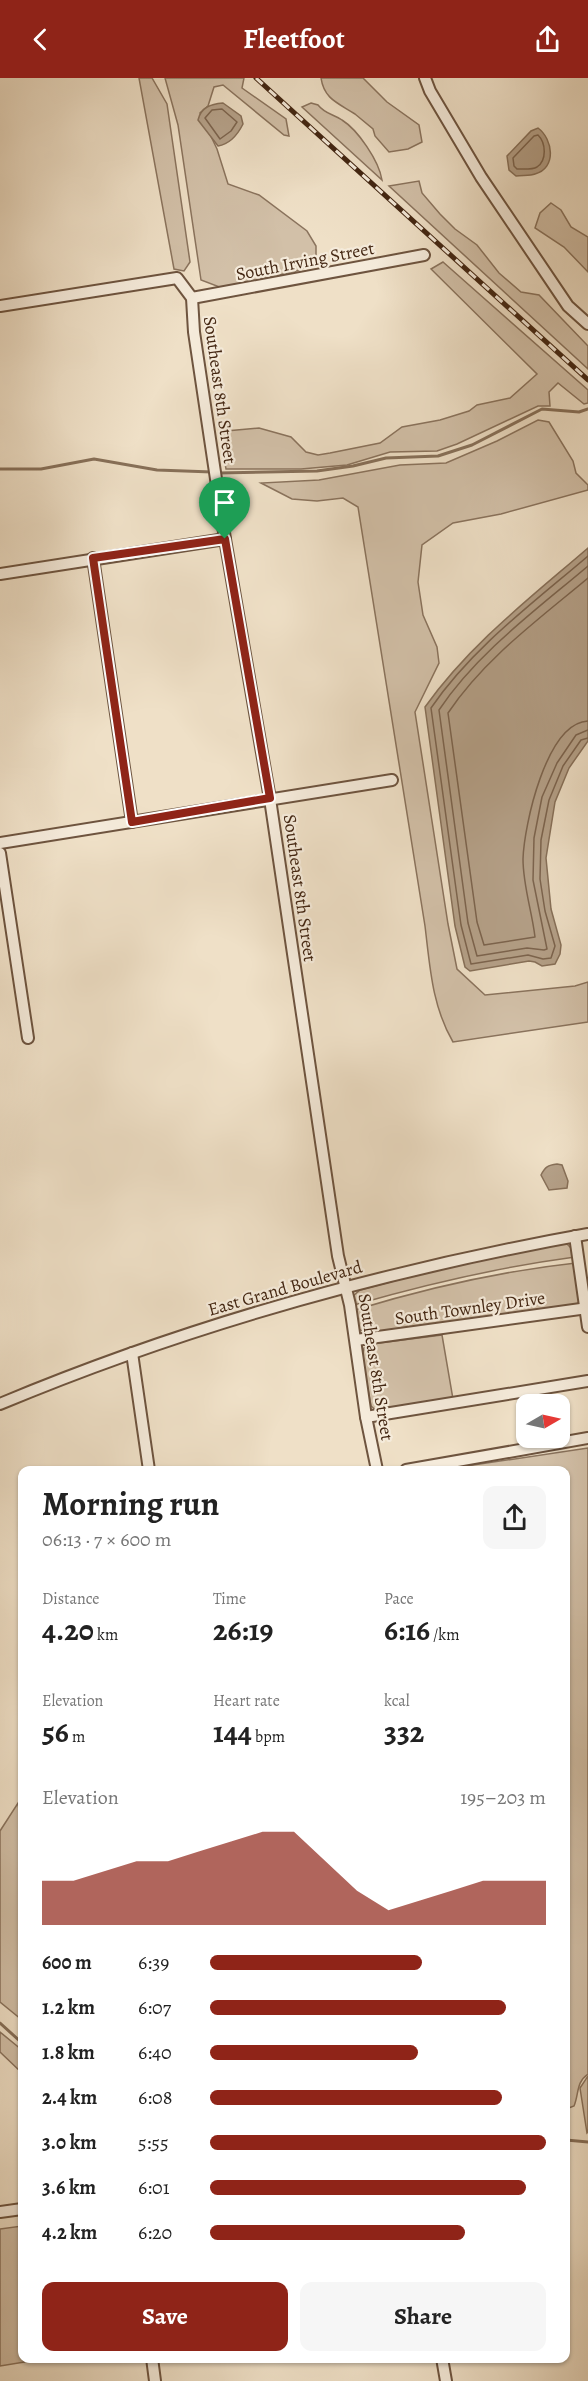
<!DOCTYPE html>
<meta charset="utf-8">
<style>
:root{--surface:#fff;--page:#f6f6f6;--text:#222;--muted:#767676;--accent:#8f2418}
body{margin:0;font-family:Alegreya,serif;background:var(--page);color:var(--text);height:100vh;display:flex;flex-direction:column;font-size:22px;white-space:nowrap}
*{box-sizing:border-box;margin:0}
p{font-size:20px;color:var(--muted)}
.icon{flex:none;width:33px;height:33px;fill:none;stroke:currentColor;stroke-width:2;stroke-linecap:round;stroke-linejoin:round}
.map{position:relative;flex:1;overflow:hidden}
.sheet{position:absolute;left:18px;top:1388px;width:552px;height:897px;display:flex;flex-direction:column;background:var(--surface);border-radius:12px;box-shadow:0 2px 4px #0004}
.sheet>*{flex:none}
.needle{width:39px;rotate:81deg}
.controls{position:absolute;left:516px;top:1316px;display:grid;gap:12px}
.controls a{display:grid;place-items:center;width:54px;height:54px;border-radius:12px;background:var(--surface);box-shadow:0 2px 4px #0004;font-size:30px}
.pin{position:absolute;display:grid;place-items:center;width:51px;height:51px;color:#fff;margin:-62px -26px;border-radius:50% 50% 50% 0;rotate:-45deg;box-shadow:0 0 6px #0007}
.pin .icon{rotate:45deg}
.round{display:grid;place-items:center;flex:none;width:63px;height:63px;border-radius:12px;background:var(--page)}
.head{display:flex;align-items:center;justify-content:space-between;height:102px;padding:0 24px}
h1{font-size:33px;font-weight:700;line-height:45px}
.figures{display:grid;grid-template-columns:repeat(3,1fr);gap:9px;height:102px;padding:6px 24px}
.figures div{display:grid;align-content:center}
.figures b{font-size:30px;font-weight:700}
.figures small{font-size:16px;font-weight:400}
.figures p{font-size:16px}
.chart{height:168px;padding:12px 24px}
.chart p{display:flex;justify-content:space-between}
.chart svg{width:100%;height:108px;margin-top:6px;fill:var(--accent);opacity:.7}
.button{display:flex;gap:12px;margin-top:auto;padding:12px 24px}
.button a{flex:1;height:69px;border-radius:12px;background:var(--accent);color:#fff;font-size:24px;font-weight:700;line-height:69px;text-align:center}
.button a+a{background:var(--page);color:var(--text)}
ul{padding:0 24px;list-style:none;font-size:20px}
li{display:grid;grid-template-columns:96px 72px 1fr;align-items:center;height:45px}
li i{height:15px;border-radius:8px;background:var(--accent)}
header{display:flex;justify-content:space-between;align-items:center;height:78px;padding:0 24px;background:var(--accent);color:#fff;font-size:27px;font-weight:700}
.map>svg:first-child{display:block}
.green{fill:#d2c0a8;stroke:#8a735d;stroke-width:1.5}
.water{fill:#b5a189;stroke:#877059;stroke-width:1.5}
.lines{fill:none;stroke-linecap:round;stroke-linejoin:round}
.shore{stroke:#7c644e;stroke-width:1.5}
.stream{stroke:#877059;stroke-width:3}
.minor-casing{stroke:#6e543f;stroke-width:14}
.minor{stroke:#f5ebdb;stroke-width:10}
.rail-casing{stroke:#432612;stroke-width:5}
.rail{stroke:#f5ebdb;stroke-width:3;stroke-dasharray:9;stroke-linecap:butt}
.route-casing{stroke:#fff;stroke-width:12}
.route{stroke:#8f2418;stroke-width:8}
.labels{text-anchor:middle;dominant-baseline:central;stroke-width:4.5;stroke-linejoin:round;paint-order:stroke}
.street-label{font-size:18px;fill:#432612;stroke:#f5ebdb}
</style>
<header><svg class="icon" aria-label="back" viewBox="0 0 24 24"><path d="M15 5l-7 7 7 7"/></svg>Fleetfoot<svg class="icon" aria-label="share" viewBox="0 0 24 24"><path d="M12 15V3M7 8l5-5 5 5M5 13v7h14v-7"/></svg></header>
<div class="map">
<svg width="588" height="2303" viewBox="0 0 588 2303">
<rect width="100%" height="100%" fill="#efe0c7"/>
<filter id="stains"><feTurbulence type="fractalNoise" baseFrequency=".00333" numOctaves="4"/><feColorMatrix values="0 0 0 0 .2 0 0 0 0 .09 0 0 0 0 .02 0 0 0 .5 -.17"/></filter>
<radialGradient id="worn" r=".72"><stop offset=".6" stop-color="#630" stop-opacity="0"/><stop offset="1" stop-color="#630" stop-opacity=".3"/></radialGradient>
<g class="green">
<polygon points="139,0 152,0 167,26 190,184 184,193 174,191"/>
<polygon points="165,0 244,0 242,10 286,41 289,58 284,57 223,7 214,9 208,28 200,35 217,71 228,106 259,117 307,153 316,168 316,181 300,192 233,208 222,210 201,202 178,47"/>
<path d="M 321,0 L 363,0 L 387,24 L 419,47 L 422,64 L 408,71 L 389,74 L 375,58 L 373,51 C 367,46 361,41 355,36 C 338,25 324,21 321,0 Z"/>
<path d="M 311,25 L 318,27 C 325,36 333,36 342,42 C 358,52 379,83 382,102 L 302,29 Z"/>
<polygon points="419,103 422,115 440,136 455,151 477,167 499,195 521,214 539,217 588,268 588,291 389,108"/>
<polygon points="551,125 561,132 571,149 588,159 588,194 564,169 535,150 540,135"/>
<polygon points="443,184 588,312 588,325 584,326 558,305 549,314 550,328 538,328 457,366 437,373 390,374 347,387 301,391 226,391 223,373 226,353 259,350 291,359 306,374 318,377 330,375 380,365 402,349 440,342 469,333 477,327 510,320 537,296 431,191"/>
<path d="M 538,342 L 549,344 L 573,383 L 576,395 L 588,407 L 588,412 L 501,436 L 453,445 L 422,467 L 418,504 L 423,537 L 437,569 L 439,585 L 415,634 L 448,846 L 457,891 L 485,917 L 575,908 L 588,904 L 588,944 L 453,964 C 432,928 430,889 425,848 L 358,429 L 343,420 L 317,423 L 292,421 L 261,405 L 319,402 L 400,387 L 446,385 L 497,363 Z"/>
<path d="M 566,1165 L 574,1173 L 575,1179 C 500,1189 427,1206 354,1227 L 353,1218 L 360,1212 L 439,1191 Z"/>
<path d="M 576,1185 L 580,1221 L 577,1227 L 370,1256 L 358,1251 L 355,1232 C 427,1210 502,1193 576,1185 Z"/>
<polygon points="442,1257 453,1321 376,1332 371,1328 362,1278 364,1270 371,1266"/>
<path d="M 588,1370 L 588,1996 C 576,2004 579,2016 574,2028 L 569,2030 L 566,2028 L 566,1392 L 440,1392 Z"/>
<polygon points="18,1725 22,1754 22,1942 0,1924 0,1753"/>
<polygon points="0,1954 22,1972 22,1995 0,1974"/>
<polygon points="588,1998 588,2054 587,2055 580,2010"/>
<polygon points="22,2148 22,2280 49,2280 0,2288 0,2151"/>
</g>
<g class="water">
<path d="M 223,25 L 241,38 L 243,46 C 238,56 230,66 218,68 L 198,42 C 201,29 211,26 223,25 Z"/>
<path d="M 538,50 C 553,61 557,90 535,96 C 530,98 522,97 516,98 L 509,92 L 507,78 L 531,53 Z"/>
<path d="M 588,470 L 588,663 L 569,690 L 555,724 L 546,780 L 551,831 L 561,867 L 560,876 L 555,886 L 542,888 L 535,884 L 529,883 L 470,893 L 465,889 L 455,848 L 425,629 C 470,566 530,520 588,470 Z"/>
<path d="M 557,1086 L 562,1087 L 568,1103 L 567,1110 L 549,1112 L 541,1097 C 545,1089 548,1087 557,1086 Z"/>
</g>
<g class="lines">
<g class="shore">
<polygon points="222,31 237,44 231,53 220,61 205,40 212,32"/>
<path d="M 538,57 C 546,65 547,82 537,89 C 532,92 523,91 517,91 L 514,88 L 513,80 L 534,58 Z"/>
<path d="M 588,478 C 533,525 472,570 431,630 L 461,847 L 471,886 L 528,877 L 543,881 L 551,880 L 555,868 L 545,833 L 540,801 L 541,762 L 549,722 L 563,688 L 581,662 L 588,660"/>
<path d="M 588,488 C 536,532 477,575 439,632 L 468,845 L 477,878 L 527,870 L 544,872 L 547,871 L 533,802 L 534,760 L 542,719 L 557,685 L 576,657 L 588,652"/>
<path d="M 588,500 C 539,541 484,581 448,635 L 477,844 L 484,867 L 535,859 C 532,833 523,808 523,781 C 524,748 546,645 588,643"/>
</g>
<g class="stream">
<polyline points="0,391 41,391 94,381 157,392 212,394"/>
<polyline points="219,395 317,393 353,388 386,380 438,378 472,367 542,331 579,334 588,331"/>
<polyline points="0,1945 22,1965"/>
<polyline points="566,2062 588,2064"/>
</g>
<g class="minor-casing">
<g id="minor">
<polyline points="425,0 430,13 481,99 568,228 588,246"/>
<polyline points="192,220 424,177"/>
<polyline points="0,228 177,200 192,220 194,254 225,461 270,721 338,1178 350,1227 366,1339 377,1392"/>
<polyline points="93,480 132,744"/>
<polyline points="0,496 225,461"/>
<polyline points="0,765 392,702"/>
<polyline points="0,775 28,960"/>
<polyline points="575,1158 588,1249"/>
<polyline points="356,1262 588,1230"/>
<polyline points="132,1275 149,1392"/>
<path d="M 0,1326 C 189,1247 387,1192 588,1156"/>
<polyline points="366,1339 588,1303"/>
<polyline points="406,1392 588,1360"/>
<polyline points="0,2134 22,2131"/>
<polyline points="152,2280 155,2303"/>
<polyline points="442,2280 446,2303"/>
</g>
</g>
<use href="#minor" class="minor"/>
<g class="rail-casing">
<polyline id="rail" points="256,0 588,302"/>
</g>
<use href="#rail" class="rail"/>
</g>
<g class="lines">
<g class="route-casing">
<polygon id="route" points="225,461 270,720 132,744 93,480"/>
</g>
<use href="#route" class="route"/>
</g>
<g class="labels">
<g class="street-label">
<text transform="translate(305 183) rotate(-11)">South Irving Street</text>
<text transform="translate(220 312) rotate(82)">Southeast 8th Street</text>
<text transform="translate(300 810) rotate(82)">Southeast 8th Street</text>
<text transform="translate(285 1210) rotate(-16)">East Grand Boulevard</text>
<text transform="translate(470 1230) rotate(-8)">South Townley Drive</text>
<text transform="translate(376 1289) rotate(81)">Southeast 8th Street</text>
</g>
</g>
<rect width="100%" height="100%" filter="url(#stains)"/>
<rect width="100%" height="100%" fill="url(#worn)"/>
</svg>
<div class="controls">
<a><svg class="needle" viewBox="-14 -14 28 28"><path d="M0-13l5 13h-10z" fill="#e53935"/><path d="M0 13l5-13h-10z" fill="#767676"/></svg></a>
</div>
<div class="pin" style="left:225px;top:461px;background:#1e9e55"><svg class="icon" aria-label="arrive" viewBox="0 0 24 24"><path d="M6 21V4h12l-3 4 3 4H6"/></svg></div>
<section class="sheet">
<div class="head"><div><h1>Morning run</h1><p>06:13 · 7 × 600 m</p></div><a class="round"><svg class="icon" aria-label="share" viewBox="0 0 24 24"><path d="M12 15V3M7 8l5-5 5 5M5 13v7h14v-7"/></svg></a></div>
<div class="figures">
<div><p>Distance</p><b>4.20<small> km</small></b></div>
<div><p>Time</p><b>26:19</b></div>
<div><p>Pace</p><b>6:16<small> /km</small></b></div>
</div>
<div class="figures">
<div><p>Elevation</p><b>56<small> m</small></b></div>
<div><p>Heart rate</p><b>144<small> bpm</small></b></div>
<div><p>kcal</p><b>332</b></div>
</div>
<div class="chart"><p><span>Elevation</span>195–203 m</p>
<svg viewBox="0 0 160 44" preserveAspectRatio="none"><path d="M0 44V26L10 26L20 22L30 18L40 18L50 14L60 10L70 6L80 6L90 18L100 30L110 38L120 34L130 30L140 26L150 26L160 26V44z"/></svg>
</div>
<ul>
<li><b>600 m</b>6:39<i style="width:63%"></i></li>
<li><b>1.2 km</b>6:07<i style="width:88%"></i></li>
<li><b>1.8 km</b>6:40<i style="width:62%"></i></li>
<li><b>2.4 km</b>6:08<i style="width:87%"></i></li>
<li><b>3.0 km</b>5:55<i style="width:100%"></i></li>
<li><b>3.6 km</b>6:01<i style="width:94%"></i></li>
<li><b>4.2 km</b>6:20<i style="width:76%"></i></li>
</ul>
<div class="button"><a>Save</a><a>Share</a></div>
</section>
</div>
